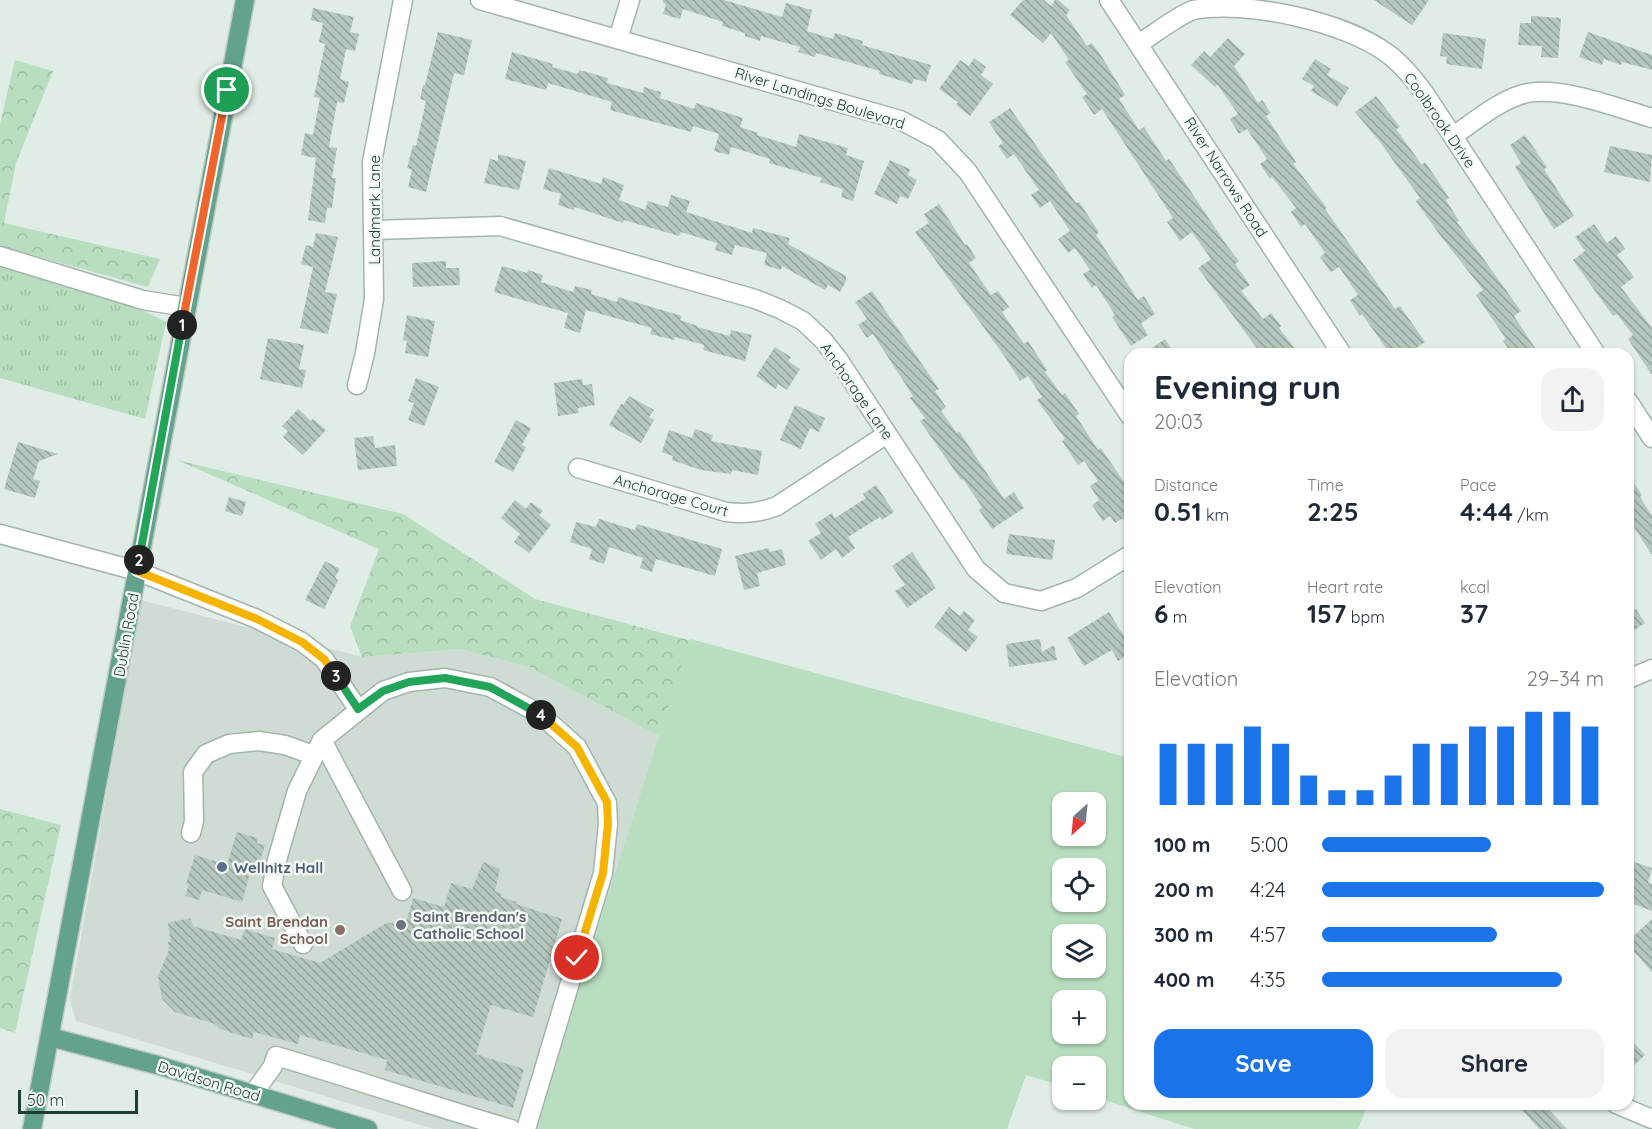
<!DOCTYPE html>
<meta charset="utf-8">
<style>
:root{--surface:#fff;--page:#f2f2f3;--text:#1f2937;--muted:#747a83;--accent:#1a73e8}
body{margin:0;font-family:Quicksand,sans-serif;background:var(--page);color:var(--text);height:100vh;display:flex;flex-direction:column;font-size:22px;white-space:nowrap}
*{box-sizing:border-box;margin:0}
p{font-size:20px;color:var(--muted)}
.icon{flex:none;width:33px;height:33px;fill:none;stroke:currentColor;stroke-width:2;stroke-linecap:round;stroke-linejoin:round}
.map{position:relative;flex:1;overflow:hidden}
.drawer{position:absolute;left:1124px;top:348px;width:510px;height:762px;display:flex;flex-direction:column;background:var(--surface);border-radius:18px;box-shadow:0 2px 4px #0004}
.drawer>*{flex:none}
.needle{width:39px;rotate:207deg}
.fabs{position:absolute;left:1052px;top:792px;display:grid;gap:12px}
.fabs a{display:grid;place-items:center;width:54px;height:54px;border-radius:12px;background:var(--surface);box-shadow:0 2px 4px #0004;font-size:30px}
.scale{position:absolute;left:18px;bottom:15px;width:120px;box-sizing:border-box;padding-left:6px;border:3px solid #203d33;border-top:0;font-size:16px;line-height:21px;white-space:nowrap;color:#203d33;-webkit-text-stroke:4px #f1f8f4;paint-order:stroke}
.pin{position:absolute;display:grid;place-items:center;width:51px;height:51px;color:#fff;margin:-26px;border:3px solid #fff;border-radius:50%;box-shadow:0 2px 6px #0007}
.km{position:absolute;width:30px;height:30px;margin:-15px;border-radius:50%;background:#222;color:#fff;font-size:16px;line-height:30px;text-align:center}
.round{display:grid;place-items:center;flex:none;width:63px;height:63px;border-radius:18px;background:var(--page)}
.overview{display:flex;align-items:center;justify-content:space-between;height:102px;padding:0 30px}
h1{font-size:33px;font-weight:700;line-height:45px}
.metrics{display:grid;grid-template-columns:repeat(3,1fr);gap:9px;height:102px;padding:6px 30px}
.metrics div{display:grid;align-content:center}
.metrics b{font-size:26px;font-weight:700}
.metrics small{font-size:16px;font-weight:400}
.metrics p{font-size:16px}
.chart{height:168px;padding:12px 30px}
.chart p{display:flex;justify-content:space-between}
.chart svg{width:100%;height:108px;margin-top:6px;stroke:var(--accent);stroke-width:6}
.action{display:flex;gap:12px;margin-top:auto;padding:12px 30px}
.action a{flex:1;height:69px;border-radius:18px;background:var(--accent);color:#fff;font-size:24px;font-weight:700;line-height:69px;text-align:center}
.action a+a{background:var(--page);color:var(--text)}
ul{padding:0 30px;list-style:none;font-size:20px}
li{display:grid;grid-template-columns:96px 72px 1fr;align-items:center;height:45px}
li i{height:15px;border-radius:8px;background:var(--accent)}
.map>svg:first-child{display:block}
.built{fill:#cedcd4}
.grass{fill:url(#grass-tufts)}
.forest{fill:url(#forest-crowns);fill-rule:evenodd}
.park{fill:#b8debf;fill-rule:evenodd}
.building{fill:url(#building-back-hatch)}
.lines{fill:none;stroke-linecap:round;stroke-linejoin:round}
.minor-casing{stroke:#a3b4ad;stroke-width:21}
.major-casing{stroke:#c1c9c6;stroke-width:21}
.minor{stroke:#fff;stroke-width:18}
.major{stroke:#63a38d;stroke-width:18}
.split-1-casing{stroke:#fff;stroke-width:12}
.split-2-casing{stroke:#fff;stroke-width:12}
.split-3-casing{stroke:#fff;stroke-width:12}
.split-4-casing{stroke:#fff;stroke-width:12}
.split-5-casing{stroke:#fff;stroke-width:12}
.split-1{stroke:#f0652b;stroke-width:8}
.split-2{stroke:#22a559;stroke-width:8}
.split-3{stroke:#f5b400;stroke-width:8}
.split-4{stroke:#22a559;stroke-width:8}
.split-5{stroke:#f5b400;stroke-width:8}
.service-dot{fill:#5c6f8a;stroke:#f1f8f4;stroke-width:2}
.worship-dot{fill:#6b7280;stroke:#f1f8f4;stroke-width:2}
.education-dot{fill:#8d6e63;stroke:#f1f8f4;stroke-width:2}
.labels{text-anchor:middle;dominant-baseline:central;stroke-width:5;stroke-linejoin:round;paint-order:stroke}
.street-label{font-size:15px;fill:#203d33;stroke:#f1f8f4}
.service-label{font-size:15px;font-weight:bold;fill:#4e5e75;stroke:#f1f8f4;text-anchor:start}
.worship-label{font-size:15px;font-weight:bold;fill:#5b616d;stroke:#f1f8f4;text-anchor:start}
.education-label{font-size:15px;font-weight:bold;fill:#785e54;stroke:#f1f8f4;text-anchor:end}
</style>
<div class="map">
<svg width="1652" height="1129" viewBox="0 0 1652 1129">
<defs>
<pattern id="grass-tufts" width="24" height="20" patternUnits="userSpaceOnUse" patternTransform="scale(1.5)"><rect width="24" height="20" fill="#b8debf"/><path d="M3 7l-1-3M5 7V3M7 7l1-3M15 17l-1-3M17 17v-4M19 17l1-3" fill="none" stroke="#9ebfa5"/></pattern>
<pattern id="forest-crowns" width="20" height="18" patternUnits="userSpaceOnUse" patternTransform="scale(1.5)"><rect width="20" height="18" fill="#b8debf"/><path d="M2 6a3 3 0 1 1 6 0M12 15a3 3 0 1 1 6 0" fill="none" stroke="#9ebfa5"/></pattern>
<pattern id="building-back-hatch" width="6" height="6" patternUnits="userSpaceOnUse" patternTransform="scale(1.5)"><rect width="6" height="6" fill="#b6c7be"/><path d="M-1 5l2 2M0 0l6 6M5-1l2 2" fill="none" stroke="#94a39b"/></pattern>
</defs>
<rect width="100%" height="100%" fill="#e0ece6"/>
<polygon class="built" points="141,600 362,657 460,649 529,667 659,736 533,1129 434,1129 76,1021 70,999"/>
<polygon class="grass" points="0,264 122,300 166,322 145,419 0,378"/>
<g class="forest">
<polygon points="15,60 53,71 16,163 4,223 160,259 148,287 0,246 0,124"/>
<path d="M 177,460 L 403,514 L 535,599 L 1129,758 L 1129,875 L 659,736 L 529,667 L 460,649 L 362,657 L 350,626 L 379,549 ZM 1062,802 L 1095,802 L 1095,836 L 1062,836 Z"/>
<polygon points="0,809 61,825 15,1033 0,1028"/>
</g>
<path class="park" d="M 690,639 L 1129,758 L 1130,1104 L 1368,1104 L 1358,1129 L 1194,1129 L 1095,1097 L 1095,1066 L 1062,1066 L 1062,1086 L 1026,1075 L 1007,1129 L 533,1129 ZM 1062,802 L 1095,802 L 1095,836 L 1062,836 ZM 1062,868 L 1095,868 L 1095,902 L 1062,902 ZM 1062,934 L 1095,934 L 1095,968 L 1062,968 ZM 1062,1000 L 1095,1000 L 1095,1034 L 1062,1034 Z"/>
<g class="building">
<polygon points="663,0 724,0 782,17 786,3 812,10 807,31 833,39 835,33 863,41 862,45 931,65 926,82 914,79 912,84 879,74 880,71 816,53 815,57 798,52 800,47 761,36 760,41 745,36 745,33 722,26 723,22 683,9 680,19 663,14 666,4 663,3"/>
<polygon points="1023,0 1044,0 1051,6 1055,0 1058,0 1070,10 1066,15 1087,46 1092,43 1102,57 1125,95 1119,99 1139,130 1144,127 1166,161 1169,159 1228,247 1239,261 1235,264 1250,285 1241,291 1263,319 1271,313 1281,326 1279,328 1299,354 1261,354 1198,268 1211,259 1192,232 1180,241 1167,222 1173,218 1102,109 1094,115 1082,97 1087,94 1065,62 1069,60 1051,33 1043,43 1010,15"/>
<polygon points="1374,0 1429,0 1412,25"/>
<polygon points="313,8 354,17 350,32 359,34 355,51 346,49 340,79 349,82 344,103 337,102 329,147 337,148 332,178 336,178 332,208 327,208 325,223 308,220 316,158 301,155 305,133 313,135 320,98 314,97 325,44 319,42 323,23 311,20"/>
<polygon points="1531,16 1561,18 1558,58 1541,57 1542,46 1518,45 1520,23 1531,23"/>
<polygon points="438,32 472,40 464,75 454,73 426,192 408,187 412,170 407,168 413,145 416,146 426,101 420,99 423,85 425,85"/>
<polygon points="1588,32 1652,55 1652,70 1622,62 1621,65 1604,59 1602,65 1579,57"/>
<polygon points="1443,33 1486,39 1482,69 1446,64 1447,57 1440,56"/>
<polygon points="1228,38 1245,54 1234,66 1258,103 1262,100 1271,113 1266,116 1296,162 1293,164 1327,208 1325,209 1395,309 1400,306 1425,342 1407,354 1390,354 1362,314 1360,316 1350,300 1358,295 1339,267 1331,272 1320,257 1325,253 1305,224 1301,227 1291,212 1296,208 1272,177 1270,179 1260,164 1267,159 1247,129 1239,134 1230,119 1238,114 1217,84 1215,87 1191,65 1204,51 1210,57"/>
<polygon points="512,52 553,64 552,67 578,74 579,70 608,78 607,83 643,93 644,87 661,92 660,98 694,109 696,103 743,118 740,127 758,133 757,135 796,147 799,134 848,148 846,155 864,161 853,201 841,197 843,189 820,182 822,178 769,163 770,159 731,147 729,155 714,151 719,134 693,126 691,132 610,110 612,102 548,83 546,90 505,79"/>
<polygon points="974,58 986,67 981,75 993,84 970,116 956,105 958,102 939,89 960,60 969,66"/>
<polygon points="1315,59 1331,69 1327,75 1349,88 1337,107 1311,91 1314,86 1302,79"/>
<polygon points="1376,96 1400,127 1396,129 1422,165 1425,162 1434,175 1449,198 1446,200 1459,221 1457,222 1521,311 1514,316 1539,354 1512,354 1503,341 1506,339 1476,295 1483,290 1439,234 1416,201 1420,198 1380,142 1355,112"/>
<polygon points="1010,108 1076,203 1079,202 1099,232 1096,235 1138,300 1144,296 1155,314 1141,323 1148,335 1131,346 1112,317 1115,315 1096,285 1092,288 1083,274 1090,270 1075,248 1068,253 1058,239 1070,231 1050,201 1040,208 1031,195 1039,190 1014,154 1007,159 998,146 1003,143 989,122"/>
<polygon points="1525,135 1547,167 1544,169 1574,216 1554,229 1515,167 1521,163 1510,145"/>
<polygon points="1610,146 1652,155 1650,182 1604,172"/>
<polygon points="498,154 526,161 519,190 484,183 490,159 498,161"/>
<polygon points="890,160 910,169 908,175 917,180 908,199 900,196 897,204 874,194"/>
<polygon points="549,168 601,184 603,177 624,185 619,200 645,210 648,201 668,207 671,195 690,201 686,212 752,233 753,228 790,238 788,244 846,276 846,281 840,292 828,285 825,290 782,266 781,270 764,265 767,253 735,245 732,255 715,250 717,243 681,232 679,236 624,220 623,223 575,207 574,210 558,205 561,194 543,189"/>
<polygon points="939,204 965,245 967,244 976,258 969,263 991,295 998,291 1009,307 1002,312 1024,344 1028,341 1047,370 1045,372 1062,395 1065,393 1079,414 1076,416 1098,450 1101,448 1130,491 1130,514 1115,523 1110,516 1103,521 1092,505 1099,500 1090,486 1098,481 1084,461 1078,465 1062,441 1065,439 1037,400 1042,397 1028,376 1020,381 1005,357 915,232 929,223 924,214"/>
<polygon points="1594,224 1607,243 1616,236 1625,249 1617,255 1634,277 1621,287 1652,328 1652,375 1628,339 1633,335 1617,314 1613,316 1573,260 1585,251 1575,237"/>
<polygon points="316,233 338,237 325,292 337,294 328,334 300,328 313,267 301,264 306,245 313,247"/>
<polygon points="446,261 446,268 459,268 460,285 413,287 412,263"/>
<polygon points="502,266 527,273 528,270 543,275 541,282 573,292 575,286 592,290 591,294 617,302 618,297 682,316 680,320 698,326 697,327 730,336 731,330 752,335 745,361 703,350 704,345 675,337 674,340 650,334 652,328 586,310 580,333 564,328 568,313 494,292"/>
<polygon points="872,291 939,389 935,391 946,407 941,411 957,433 959,431 1004,499 1014,492 1024,508 992,529 979,510 982,507 963,479 961,480 920,421 925,418 910,398 913,396 873,334 867,338 858,325 867,319 855,302"/>
<polygon points="407,315 435,321 428,357 405,353 407,341 403,340"/>
<polygon points="268,338 304,345 299,369 306,370 302,388 260,379"/>
<polygon points="1165,339 1175,354 1143,354"/>
<polygon points="775,347 791,357 788,361 800,369 787,390 778,384 776,389 756,376"/>
<polygon points="416,378 439,387 424,426 408,420 414,403 408,401"/>
<polygon points="582,379 583,385 592,384 595,405 578,408 579,413 558,416 554,383"/>
<polygon points="629,396 654,410 649,417 654,420 641,443 609,425 621,404 624,404"/>
<polygon points="795,405 825,418 819,432 810,428 801,449 780,440"/>
<polygon points="298,409 311,421 313,419 326,430 303,455 283,437 288,431 282,426"/>
<polygon points="516,420 531,428 522,445 526,447 513,472 494,462"/>
<polygon points="695,429 713,435 711,441 762,451 758,475 732,470 731,474 701,470 672,460 673,456 662,452 669,430 692,438"/>
<polygon points="373,436 375,448 395,445 397,466 358,470 354,438"/>
<polygon points="18,442 58,454 39,461 33,479 40,481 35,498 4,489"/>
<polygon points="1628,474 1642,495 1640,497 1652,516 1652,555 1628,518"/>
<polygon points="876,485 894,512 882,520 880,517 848,537 855,548 842,558 836,549 821,560 808,541 821,533 815,524 832,513 835,518 866,498 863,494"/>
<polygon points="229,497 246,502 242,516 225,511"/>
<polygon points="515,500 526,509 531,502 543,511 539,515 551,525 529,553 514,542 520,534 501,518"/>
<polygon points="599,519 635,530 637,524 722,549 715,576 656,559 652,572 640,568 643,558 609,547 604,564 589,559 592,549 570,542 576,522 596,527"/>
<polygon points="1009,534 1055,540 1052,560 1006,554"/>
<polygon points="768,548 770,552 782,549 786,565 757,573 760,586 744,590 735,556"/>
<polygon points="912,552 936,588 907,608 895,591 905,585 892,566"/>
<polygon points="325,561 340,569 335,577 338,581 324,609 305,600"/>
<polygon points="949,607 960,616 964,611 975,620 968,630 978,637 966,652 934,627"/>
<polygon points="1636,609 1645,623 1628,634 1628,615"/>
<polygon points="1109,612 1130,646 1130,654 1118,661 1112,650 1084,666 1067,638"/>
<polygon points="1040,639 1042,652 1054,645 1057,660 1009,667 1006,644"/>
<polygon points="237,832 258,838 257,843 265,845 258,868 252,866 242,902 202,890 199,900 185,896 189,884 186,884 195,855 227,865"/>
<polygon points="1628,860 1652,868 1648,883 1652,884 1652,911 1628,902"/>
<polygon points="483,862 500,869 495,891 502,894 501,897 516,902 516,904 562,919 533,1017 491,1005 476,1054 524,1069 513,1108 385,1070 387,1060 300,1035 298,1044 254,1032 252,1039 220,1029 215,1024 175,1012 162,999 158,976 169,950 168,942 171,942 168,923 190,918 193,926 241,940 245,929 275,938 272,949 320,963 388,922 405,927 413,898 444,907 451,883 472,889"/>
<polygon points="1652,919 1652,972 1628,945 1628,941"/>
<polygon points="1628,1036 1645,1055 1628,1071"/>
<polygon points="1517,1104 1544,1104 1567,1129 1539,1129"/>
</g>
<g class="lines">
<g class="minor-casing">
<g id="minor">
<polyline points="480,0 900,120 938,140 968,172 1130,416"/>
<polyline points="1109,0 1342,354"/>
<polyline points="618,39 630,0"/>
<path d="M 1138,44 C 1155,34 1175,17 1193,10 C 1245,0 1344,21 1388,54 C 1403,65 1414,79 1425,94 L 1596,354"/>
<path d="M 1453,136 C 1474,122 1496,103 1520,95 C 1555,83 1617,108 1652,118"/>
<polyline points="374,230 500,226 755,299 780,309 803,321 823,340 838,359 976,569 1004,593 1041,601 1077,588 1130,555"/>
<polyline points="0,256 143,300 186,307"/>
<polyline points="357,385 365,353 374,299 372,162 403,0"/>
<polyline points="1628,401 1652,438"/>
<path d="M 578,468 L 726,512 C 745,514 759,513 777,506 L 887,434"/>
<polyline points="0,534 137,571 257,619 302,642 324,659 358,709"/>
<polyline points="1628,679 1652,669"/>
<polyline points="322,740 402,891"/>
<polyline points="191,833 194,821 193,772 206,754 229,744 259,741 285,745 313,755"/>
<polyline points="303,944 272,886 277,860 297,791 322,740 383,691 409,682 445,678 490,687 540,714 577,747 607,803 608,824 603,873 526,1129"/>
<path d="M 253,1094 L 273,1066 L 276,1056 C 355,1079 432,1106 511,1129"/>
<polyline points="1616,1104 1652,1119"/>
</g>
</g>
<g class="major-casing">
<g id="major">
<polyline points="50,1037 157,1065 368,1129"/>
<polyline points="32,1129 245,0"/>
</g>
</g>
<use href="#minor" class="minor"/>
<use href="#major" class="major"/>
</g>
<g class="lines">
<g class="split-1-casing">
<polyline id="split-1" points="182,325 227,90"/>
</g>
<g class="split-2-casing">
<polyline id="split-2" points="139,560 182,325"/>
</g>
<g class="split-3-casing">
<polyline id="split-3" points="139,560 137,571 257,619 302,642 324,659 336,676"/>
</g>
<g class="split-4-casing">
<polyline id="split-4" points="336,676 358,709 383,691 409,682 445,678 490,687 541,715"/>
</g>
<g class="split-5-casing">
<polyline id="split-5" points="541,715 577,747 607,802 608,824 603,873 577,958"/>
</g>
<use href="#split-1" class="split-1"/>
<use href="#split-2" class="split-2"/>
<use href="#split-3" class="split-3"/>
<use href="#split-4" class="split-4"/>
<use href="#split-5" class="split-5"/>
</g>
<circle class="service-dot" cx="222" cy="867" r="6"/>
<circle class="worship-dot" cx="401" cy="925" r="6"/>
<circle class="education-dot" cx="340" cy="930" r="6"/>
<g class="labels">
<g class="street-label">
<text transform="translate(820 98) rotate(17)">River Landings Boulevard</text>
<text transform="translate(1440 120) rotate(55)">Coolbrook Drive</text>
<text transform="translate(1226 177) rotate(57)">River Narrows Road</text>
<text transform="translate(374 210) rotate(-90)">Landmark Lane</text>
<text transform="translate(857 391) rotate(55)">Anchorage Lane</text>
<text transform="translate(671 495) rotate(16)">Anchorage Court</text>
<text transform="translate(126 635) rotate(-80)">Dublin Road</text>
<text transform="translate(209 1081) rotate(17)">Davidson Road</text>
</g>
<g class="service-label">
<text x="234" y="867">Wellnitz Hall</text>
</g>
<g class="worship-label">
<text x="413" y="916">Saint Brendan's<tspan x="413" dy="17">Catholic School</tspan></text>
</g>
<g class="education-label">
<text x="328" y="921">Saint Brendan<tspan x="328" dy="17">School</tspan></text>
</g>
</g>
</svg>
<div class="fabs">
<a><svg class="needle" viewBox="-14 -14 28 28"><path d="M0-13l5 13h-10z" fill="#e53935"/><path d="M0 13l5-13h-10z" fill="#747a83"/></svg></a>
<a><svg class="icon" aria-label="locate" viewBox="0 0 24 24"><circle cx="12" cy="12" r="6"/><path d="M12 2v4M12 18v4M2 12h4M18 12h4"/></svg></a>
<a><svg class="icon" aria-label="layers" viewBox="0 0 24 24"><path d="M12 4l9 5-9 5-9-5zM3 14l9 5 9-5"/></svg></a>
<a>+</a>
<a>−</a>
</div>
<div class="scale">50 m</div>
<div class="pin" style="left:227px;top:90px;background:#1e9e55"><svg class="icon" aria-label="arrive" viewBox="0 0 24 24"><path d="M6 21V4h12l-3 4 3 4H6"/></svg></div>
<div class="pin" style="left:577px;top:958px;background:#d93025"><svg class="icon" aria-label="check" viewBox="0 0 24 24"><path d="M5 12l5 5 9-10"/></svg></div>
<b class="km" style="left:182px;top:325px">1</b>
<b class="km" style="left:139px;top:560px">2</b>
<b class="km" style="left:336px;top:676px">3</b>
<b class="km" style="left:541px;top:715px">4</b>
<section class="drawer">
<div class="overview"><div><h1>Evening run</h1><p>20:03</p></div><a class="round"><svg class="icon" aria-label="share" viewBox="0 0 24 24"><path d="M12 15V3M7 8l5-5 5 5M5 13v7h14v-7"/></svg></a></div>
<div class="metrics">
<div><p>Distance</p><b>0.51<small> km</small></b></div>
<div><p>Time</p><b>2:25</b></div>
<div><p>Pace</p><b>4:44<small> /km</small></b></div>
</div>
<div class="metrics">
<div><p>Elevation</p><b>6<small> m</small></b></div>
<div><p>Heart rate</p><b>157<small> bpm</small></b></div>
<div><p>kcal</p><b>37</b></div>
</div>
<div class="chart"><p><span>Elevation</span>29–34 m</p>
<svg viewBox="0 0 160 44" preserveAspectRatio="none"><path d="M5 44V19M15 44V19M25 44V19M35 44V12M45 44V19M55 44V32M65 44V38M75 44V38M85 44V32M95 44V19M105 44V19M115 44V12M125 44V12M135 44V6M145 44V6M155 44V12"/></svg>
</div>
<ul>
<li><b>100 m</b>5:00<i style="width:60%"></i></li>
<li><b>200 m</b>4:24<i style="width:100%"></i></li>
<li><b>300 m</b>4:57<i style="width:62%"></i></li>
<li><b>400 m</b>4:35<i style="width:85%"></i></li>
</ul>
<div class="action"><a>Save</a><a>Share</a></div>
</section>
</div>
